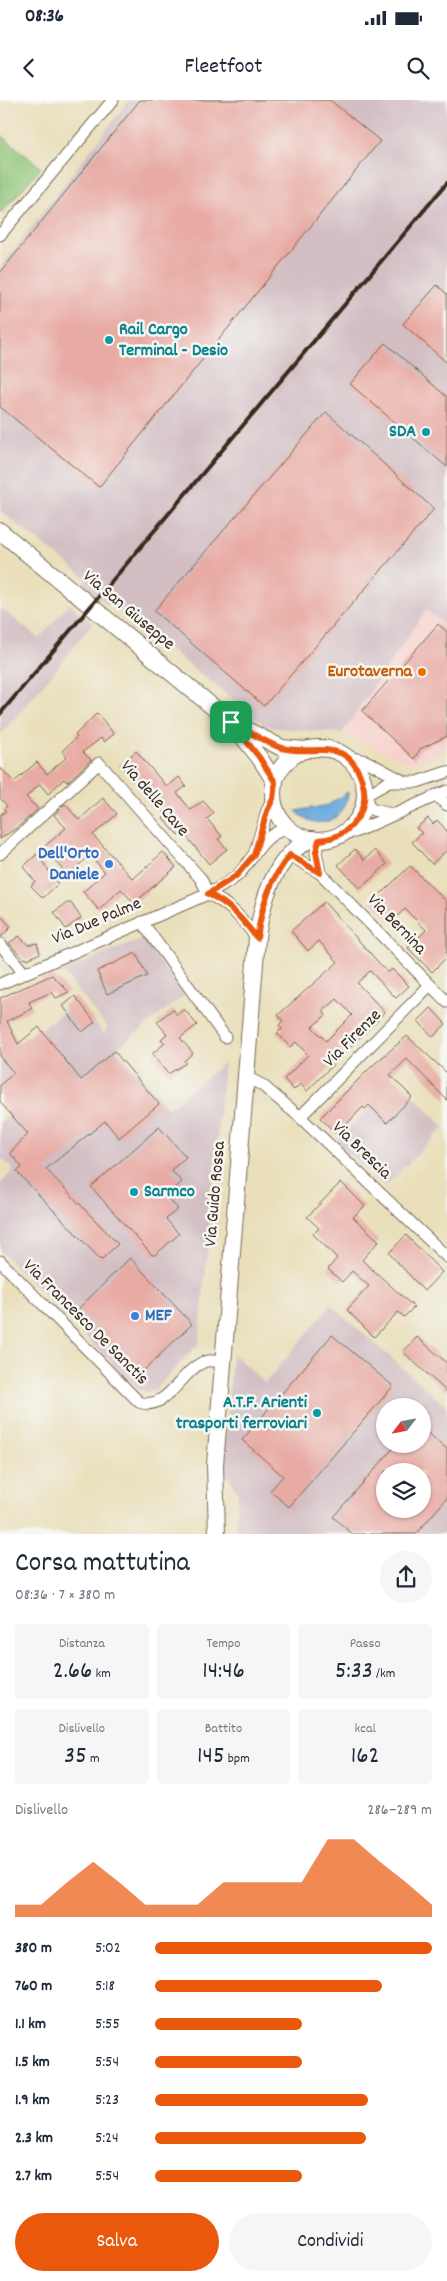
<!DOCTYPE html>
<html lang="it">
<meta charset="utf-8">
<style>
:root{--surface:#fff;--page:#f6f6f7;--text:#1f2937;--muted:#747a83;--accent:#ea580c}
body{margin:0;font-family:Dekko,sans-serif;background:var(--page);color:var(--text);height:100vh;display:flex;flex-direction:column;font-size:19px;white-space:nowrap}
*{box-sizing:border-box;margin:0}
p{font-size:16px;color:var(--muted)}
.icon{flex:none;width:28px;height:28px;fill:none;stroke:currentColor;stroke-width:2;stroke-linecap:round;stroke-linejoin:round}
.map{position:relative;height:1434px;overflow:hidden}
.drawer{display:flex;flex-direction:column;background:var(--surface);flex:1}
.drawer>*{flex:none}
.needle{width:32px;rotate:238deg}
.buttons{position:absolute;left:376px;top:1298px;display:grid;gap:10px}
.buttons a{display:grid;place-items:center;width:55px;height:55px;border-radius:50%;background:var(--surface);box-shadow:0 1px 4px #0004;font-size:25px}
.pin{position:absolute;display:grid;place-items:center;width:42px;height:42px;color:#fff;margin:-21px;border-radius:10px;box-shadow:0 2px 8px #0006}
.round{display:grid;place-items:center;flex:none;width:52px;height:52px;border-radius:26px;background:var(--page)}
.head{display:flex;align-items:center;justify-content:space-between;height:85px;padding:0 15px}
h1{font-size:28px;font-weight:600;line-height:38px}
.metrics{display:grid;grid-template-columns:repeat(3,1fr);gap:8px;height:85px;padding:5px 15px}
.metrics div{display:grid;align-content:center;border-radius:5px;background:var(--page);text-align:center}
.metrics b{font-size:25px;font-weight:600}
.metrics small{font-size:14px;font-weight:400}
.metrics p{font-size:14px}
.chart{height:140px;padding:10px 15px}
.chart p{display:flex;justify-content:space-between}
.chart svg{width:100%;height:90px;margin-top:5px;fill:var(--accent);opacity:.7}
.cta{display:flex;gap:10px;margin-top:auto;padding:10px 15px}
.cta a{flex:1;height:58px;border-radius:30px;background:var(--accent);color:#fff;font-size:20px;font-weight:600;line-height:58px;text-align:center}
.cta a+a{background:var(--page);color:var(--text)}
ul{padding:0 15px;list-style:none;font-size:16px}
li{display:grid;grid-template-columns:80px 60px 1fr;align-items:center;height:38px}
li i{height:12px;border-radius:6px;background:var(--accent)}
.status{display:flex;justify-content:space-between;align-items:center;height:35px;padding:0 25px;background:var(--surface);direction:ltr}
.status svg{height:14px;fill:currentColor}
header{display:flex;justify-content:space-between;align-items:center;height:65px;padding:0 15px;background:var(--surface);font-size:22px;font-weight:600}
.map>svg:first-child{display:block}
.built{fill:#f7d0cc}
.industrial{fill:#d2bec3;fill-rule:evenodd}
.green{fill:#90c577;stroke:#66784a}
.water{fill:#6aaade;stroke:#526a7e}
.building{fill:#e8aba4;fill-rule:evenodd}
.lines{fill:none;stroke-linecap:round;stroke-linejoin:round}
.street-casing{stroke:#786955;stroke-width:13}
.secondary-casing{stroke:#786955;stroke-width:18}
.street{stroke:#fff;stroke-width:11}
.secondary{stroke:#fff;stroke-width:16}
.rail{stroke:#3b2a1e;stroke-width:4}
.route-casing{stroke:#fff;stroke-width:10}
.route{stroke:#ea580c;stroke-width:6}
.culture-dot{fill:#0f9aa8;stroke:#f6f6f2;stroke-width:2}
.food-dot{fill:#e8710a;stroke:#f6f6f2;stroke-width:2}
.shop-dot{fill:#3f7fe0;stroke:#f6f6f2;stroke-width:2}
.labels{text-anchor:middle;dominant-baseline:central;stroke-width:5;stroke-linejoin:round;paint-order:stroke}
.culture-label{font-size:18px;font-weight:bold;fill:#0d838f;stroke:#f6f6f2;text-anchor:start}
.street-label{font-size:18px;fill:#3b2a1e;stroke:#f6f6f2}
.food-label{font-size:18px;font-weight:bold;fill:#c56008;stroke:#f6f6f2;text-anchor:end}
.shop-label{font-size:18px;font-weight:bold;fill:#366cbe;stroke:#f6f6f2;text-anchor:end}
</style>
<div class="status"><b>08:36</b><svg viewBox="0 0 49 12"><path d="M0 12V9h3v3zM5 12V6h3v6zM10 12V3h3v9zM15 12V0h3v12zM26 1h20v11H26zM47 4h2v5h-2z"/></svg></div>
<header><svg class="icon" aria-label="back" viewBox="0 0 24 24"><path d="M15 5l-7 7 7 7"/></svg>Fleetfoot<svg class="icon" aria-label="search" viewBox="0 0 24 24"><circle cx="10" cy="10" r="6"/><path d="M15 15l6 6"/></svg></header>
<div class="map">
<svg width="447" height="1434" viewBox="0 0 447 1434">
<rect width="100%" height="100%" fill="#f6f6f2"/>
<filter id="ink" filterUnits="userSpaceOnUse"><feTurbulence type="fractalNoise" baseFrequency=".02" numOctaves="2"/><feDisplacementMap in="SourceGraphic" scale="10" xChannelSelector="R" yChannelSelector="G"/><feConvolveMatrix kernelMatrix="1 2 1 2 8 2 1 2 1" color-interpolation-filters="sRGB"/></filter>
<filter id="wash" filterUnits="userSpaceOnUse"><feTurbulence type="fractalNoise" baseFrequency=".0096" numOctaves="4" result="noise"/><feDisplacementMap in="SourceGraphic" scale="20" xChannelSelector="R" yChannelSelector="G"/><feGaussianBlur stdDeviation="1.12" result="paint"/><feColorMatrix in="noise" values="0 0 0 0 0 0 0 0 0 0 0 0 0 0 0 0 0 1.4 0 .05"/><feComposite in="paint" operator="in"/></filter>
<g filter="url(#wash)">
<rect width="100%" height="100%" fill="#e9dfba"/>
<polygon class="built" points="426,509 447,527 447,649 412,664 342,633"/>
<g class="industrial">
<polygon points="129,0 447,0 447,527 426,510 342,633 267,627 113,503 107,505 84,486 86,478 0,411 0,168"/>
<polygon points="69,504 92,523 55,571 0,635 0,507 39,539"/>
<polygon points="143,839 185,895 116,949 168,1009 224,962 199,1243 155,1290 146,1292 138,1290 0,1150 0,1084 14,1070 0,1057 0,1023 11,1014 0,1001 0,960 78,901 104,934 107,927 62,871"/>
<polygon points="398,980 444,1027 385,1087 336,1041"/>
<path d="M 331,1205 L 447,1307 L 447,1433 L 236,1433 L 238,1393 L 223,1368 L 232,1253 L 265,1283 ZM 385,1306 L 422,1306 L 422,1344 L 385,1344 ZM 385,1371 L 422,1371 L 422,1409 L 385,1409 Z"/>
</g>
<polygon class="green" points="0,34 41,68 0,114"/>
<path class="water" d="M 348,692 C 347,721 316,733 296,711 L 328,705 Z"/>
<g id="blocks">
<g class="building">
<polygon points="140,0 330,0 380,41 99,387 0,307 0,173"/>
<polygon points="437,185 447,194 447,263 403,224"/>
<polygon points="385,243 447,297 447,367 350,284"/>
<polygon points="326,312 434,409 264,606 154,511"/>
<polygon points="438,524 447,532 447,636 420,649 414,659 362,611"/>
<polygon points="97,613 114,634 104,642 101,638 83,652 91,660 67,682 64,679 48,694 40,684 26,697 38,709 19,726 0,739 0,715 6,711 4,709 7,706 0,698 0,667 14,682 37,662 47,674 67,657 62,651 77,637 75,635"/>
<polygon points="136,651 167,687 179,677 186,686 177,693 191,710 203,701 214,713 207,719 222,736 218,739 227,749 209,764 182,731 178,735 163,718 167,715 120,665"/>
<polygon points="103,698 117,714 93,735 133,779 163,752 176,767 134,803 121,789 99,810 83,792 105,772 90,755 68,775 43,748 66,728 54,715 65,704 79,720"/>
<polygon points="428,718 433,724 437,720 447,731 447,750 432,764 412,742 422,733 416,728"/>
<polygon points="355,749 364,760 375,750 387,764 360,789 338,765"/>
<polygon points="37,754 58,784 43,798 31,786 35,781 23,767"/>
<polygon points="410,766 447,802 447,857 432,872 408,848 426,830 405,809 391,822 372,802"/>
<path d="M 324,802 L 388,873 L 392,869 L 409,886 L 396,898 L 370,871 L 357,883 L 385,912 L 307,991 L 300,984 L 294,990 L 284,979 L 308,955 L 296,942 L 290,947 L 277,933 L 282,929 L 279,925 L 283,921 L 278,915 L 338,862 L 319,841 L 308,851 L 291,831 ZM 337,899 L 352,915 L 326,941 L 312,927 L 326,915 L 323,911 Z"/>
<polygon points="67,803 71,803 81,818 66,829 54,812"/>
<polygon points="0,815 11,827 1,837 0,837"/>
<polygon points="19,836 28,845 37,843 40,853 28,859 23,858 9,843"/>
<polygon points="136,853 147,876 107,894 97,871"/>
<polygon points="52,875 69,892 56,898 52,892 29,902 32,909 7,921 18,944 39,927 81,980 114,951 159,1004 119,1038 105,1021 46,1069 118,1144 101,1160 17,1072 22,1067 10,1053 28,1034 0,1002 0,985 14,973 0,957 0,898"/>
<polygon points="75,896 95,922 82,932 63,906"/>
<polygon points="431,908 446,924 433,937 418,921"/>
<polygon points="173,909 177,915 184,909 197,925 180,938 193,953 184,961 186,963 168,974 152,954 165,943 161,939 167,934 157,922"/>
<polygon points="407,936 447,973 447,1000 407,959 390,975 412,997 387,1023 369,1005 365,1009 363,1007 337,1034 320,1018 372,966"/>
<polygon points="159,1027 186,1057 171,1070 182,1082 166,1096 178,1109 166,1119 179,1134 155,1155 152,1155 91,1087"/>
<polygon points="341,1082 365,1106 353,1117 379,1141 362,1160 414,1207 404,1217 398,1212 374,1237 347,1210 369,1186 352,1171 342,1182 328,1169 337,1158 313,1134 319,1128 307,1117"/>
<polygon points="406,1135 442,1172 424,1191 389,1153"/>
<polygon points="130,1158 192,1224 140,1274 78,1209"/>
<polygon points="332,1235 393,1286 289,1407 270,1391 283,1376 242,1340"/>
<polygon points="417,1237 447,1263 447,1292 403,1252"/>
<path d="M 422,1328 L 447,1349 L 447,1398 L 416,1434 L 352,1434 L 333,1417 L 397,1344 L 422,1344 ZM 385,1371 L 422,1371 L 422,1409 L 385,1409 Z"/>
</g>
</g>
</g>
<g filter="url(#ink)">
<use href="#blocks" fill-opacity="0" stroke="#786955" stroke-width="1"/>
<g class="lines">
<g class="street-casing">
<g id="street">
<polyline points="0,135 113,0"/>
<polyline points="345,656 366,661 405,682"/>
<polyline points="436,695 447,705"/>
<polyline points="364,696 389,682 417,682 447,672"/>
<polyline points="364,702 373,710 392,714"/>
<polyline points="342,733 355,732 447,691"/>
<polyline points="319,740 316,752 320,773"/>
<polyline points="256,749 267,711 273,699"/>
<path d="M 0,754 L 99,663 L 201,779 L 208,794 C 230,804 242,819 257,838"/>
<polyline points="290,755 320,773 447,902"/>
<polyline points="142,822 225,937"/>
<polyline points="0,844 24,873"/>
<path d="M 0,884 L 208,794 C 218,788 229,783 238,775 C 255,757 263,731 290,729"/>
<polyline points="246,977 262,985 300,1017 447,1157"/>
<polyline points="300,1017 430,885"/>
<path d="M 0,1161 L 139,1302 C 168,1313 182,1267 207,1261 C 211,1260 218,1262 222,1262"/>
</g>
</g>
<g class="secondary-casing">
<g id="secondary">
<polyline points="0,431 231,622 259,657 275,682"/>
<polyline points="235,624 282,648 305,650"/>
<circle cx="319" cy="694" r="46"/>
<path d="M 217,1434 L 215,1365 L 257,838 C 262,801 274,755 312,739"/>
</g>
</g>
<use href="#street" class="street"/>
<use href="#secondary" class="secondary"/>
<polyline class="rail" points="0,614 447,83"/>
</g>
</g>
<g class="lines" filter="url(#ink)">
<g class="route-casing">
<path id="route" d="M 231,622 C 247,630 265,643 282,648 C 314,657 347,634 362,681 C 367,695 364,710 355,721 C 347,733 333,739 319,740 L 316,752 L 320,773 L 290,755 C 269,781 262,805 257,838 C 242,819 230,804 208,794 L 236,776 L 254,755 L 267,711 L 273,699 L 275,682 L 259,657 Z"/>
</g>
<use href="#route" class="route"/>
</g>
<g class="culture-dot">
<circle cx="109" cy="240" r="5"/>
<circle cx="426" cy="332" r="5"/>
<circle cx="134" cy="1092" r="5"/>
<circle cx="317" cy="1313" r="5"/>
</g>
<circle class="food-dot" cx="422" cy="572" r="5"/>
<g class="shop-dot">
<circle cx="109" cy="764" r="5"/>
<circle cx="135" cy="1216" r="5"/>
</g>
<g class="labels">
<g class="culture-label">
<text x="119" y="230">Rail Cargo<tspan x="119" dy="21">Terminal - Desio</tspan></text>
<text x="416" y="332" text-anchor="end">SDA</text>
<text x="144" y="1092">Sarmco</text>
<text x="307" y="1303" text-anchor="end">A.T.F. Arienti<tspan x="307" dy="21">trasporti ferroviari</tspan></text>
</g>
<g class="street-label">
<text transform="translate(128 511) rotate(40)">Via San Giuseppe</text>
<text transform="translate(154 699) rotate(49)">Via delle Cave</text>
<text transform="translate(97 822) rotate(-23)">Via Due Palme</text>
<text transform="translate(396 825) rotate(46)">Via Bernina</text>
<text transform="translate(353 939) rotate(-45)">Via Firenze</text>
<text transform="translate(361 1051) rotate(44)">Via Brescia</text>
<text transform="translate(216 1094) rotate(-85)">Via Guido Rossa</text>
<text transform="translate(85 1223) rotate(45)">Via Francesco De Sanctis</text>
</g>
<g class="food-label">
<text x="412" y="572">Eurotaverna</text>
</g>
<g class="shop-label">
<text x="99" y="754">Dell'Orto<tspan x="99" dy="21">Daniele</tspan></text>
<text x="145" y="1216" text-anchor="start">MEF</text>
</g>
</g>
</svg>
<div class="buttons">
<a><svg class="needle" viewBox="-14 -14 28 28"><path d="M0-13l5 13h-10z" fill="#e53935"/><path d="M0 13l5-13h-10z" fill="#747a83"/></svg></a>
<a><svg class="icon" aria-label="layers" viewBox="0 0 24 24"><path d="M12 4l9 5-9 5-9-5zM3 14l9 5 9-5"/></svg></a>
</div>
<div class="pin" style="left:231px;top:622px;background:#1e9e55"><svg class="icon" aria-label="arrive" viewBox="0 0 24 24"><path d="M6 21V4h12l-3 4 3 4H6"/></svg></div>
</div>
<section class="drawer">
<div class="head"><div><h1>Corsa mattutina</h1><p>08:36 · 7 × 380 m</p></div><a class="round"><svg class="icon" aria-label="share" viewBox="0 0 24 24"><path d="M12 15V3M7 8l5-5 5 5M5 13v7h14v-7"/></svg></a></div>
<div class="metrics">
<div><p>Distanza</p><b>2.66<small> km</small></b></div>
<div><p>Tempo</p><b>14:46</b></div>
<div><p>Passo</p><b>5:33<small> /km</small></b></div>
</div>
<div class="metrics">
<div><p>Dislivello</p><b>35<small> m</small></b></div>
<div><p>Battito</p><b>145<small> bpm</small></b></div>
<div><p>kcal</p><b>162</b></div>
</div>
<div class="chart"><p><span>Dislivello</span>286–289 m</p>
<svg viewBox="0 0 160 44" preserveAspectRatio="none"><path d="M0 44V38L10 38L20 27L30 17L40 27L50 38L60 38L70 38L80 27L90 27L100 27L110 27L120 6L130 6L140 17L150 27L160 38V44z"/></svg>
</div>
<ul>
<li><b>380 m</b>5:02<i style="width:100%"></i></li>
<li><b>760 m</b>5:18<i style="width:82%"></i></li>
<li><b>1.1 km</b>5:55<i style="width:53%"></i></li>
<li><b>1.5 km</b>5:54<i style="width:53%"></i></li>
<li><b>1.9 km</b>5:23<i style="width:77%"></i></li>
<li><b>2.3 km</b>5:24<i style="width:76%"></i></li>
<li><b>2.7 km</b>5:54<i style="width:53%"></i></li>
</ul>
<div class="cta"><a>Salva</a><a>Condividi</a></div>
</section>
